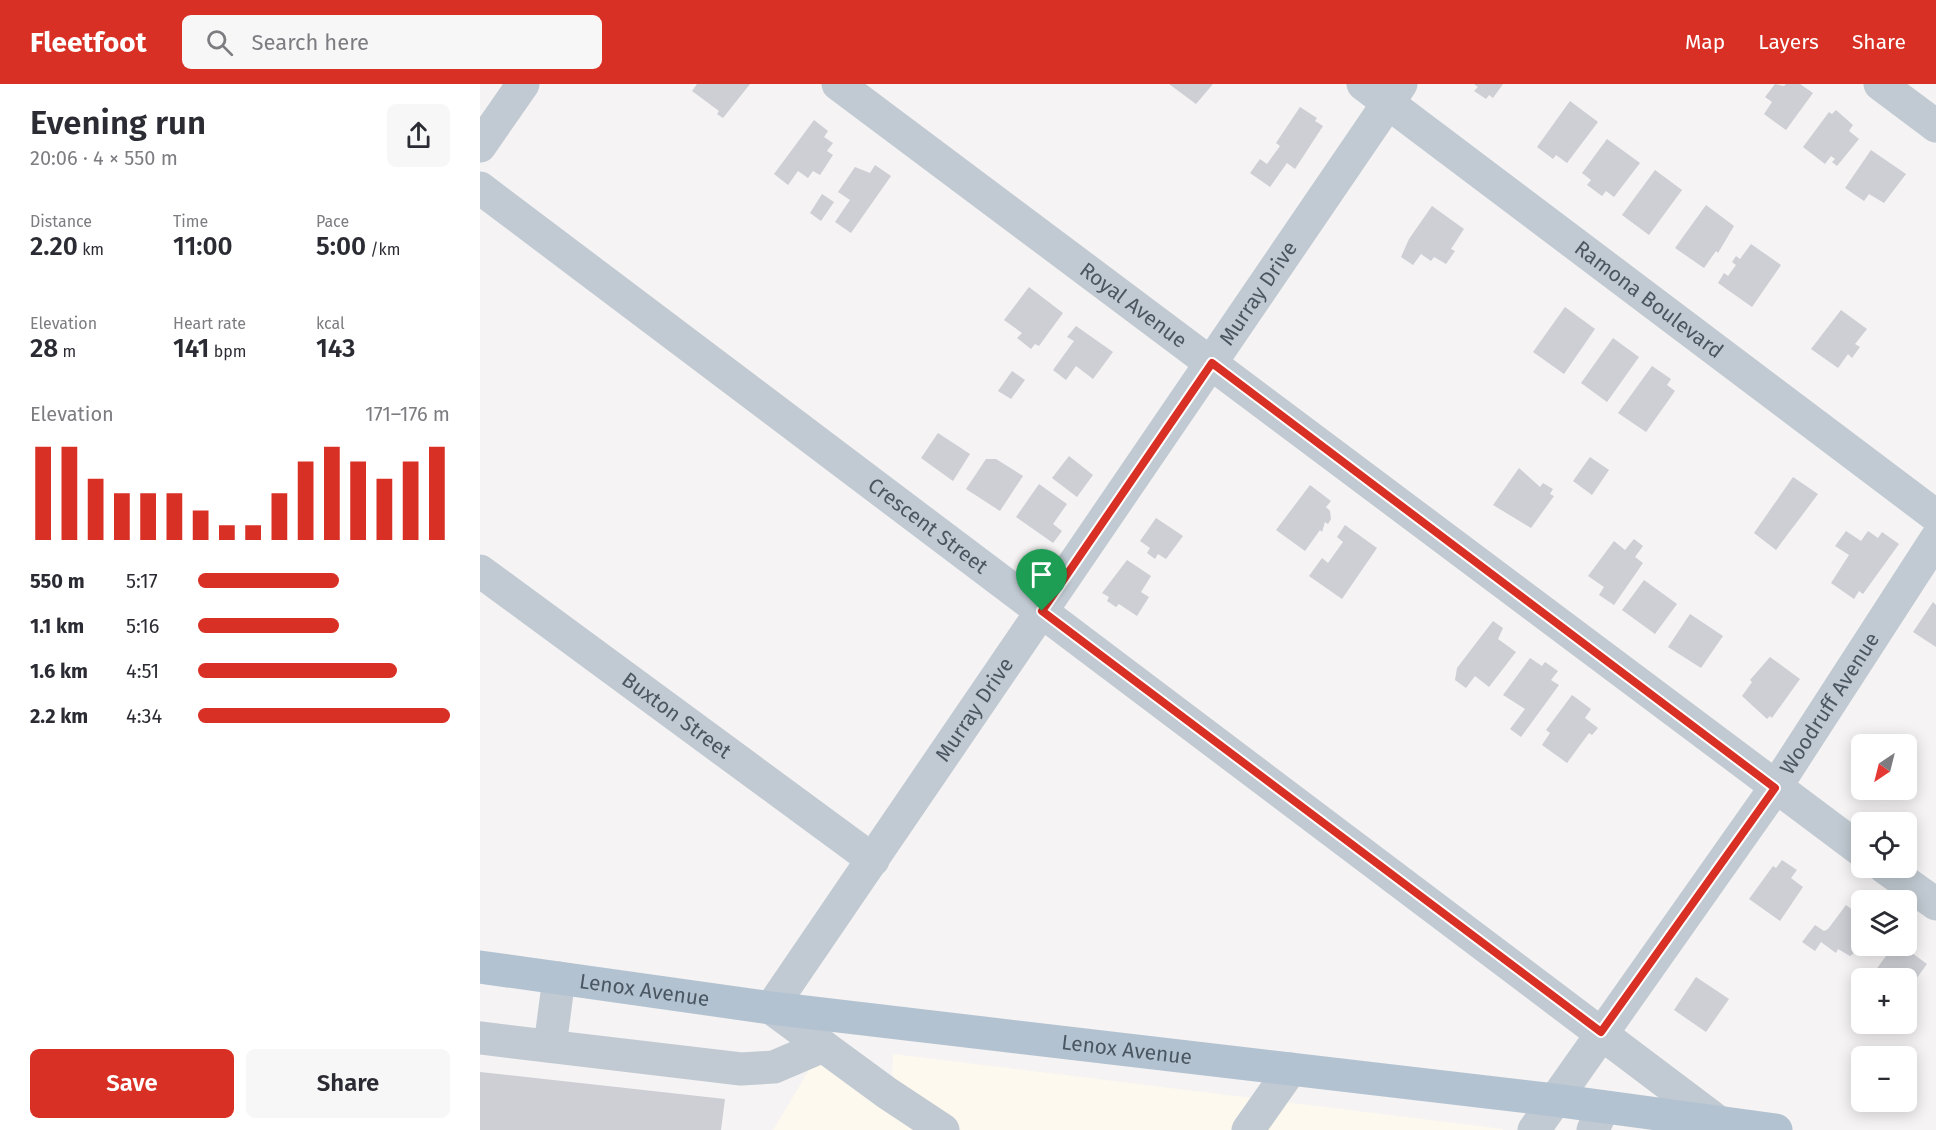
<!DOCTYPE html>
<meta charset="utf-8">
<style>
:root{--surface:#fff;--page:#f7f7f7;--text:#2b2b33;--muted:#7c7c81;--accent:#d93025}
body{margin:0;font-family:"Fira Sans",sans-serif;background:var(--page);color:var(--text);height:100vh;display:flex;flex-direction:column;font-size:22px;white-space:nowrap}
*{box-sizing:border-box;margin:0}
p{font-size:20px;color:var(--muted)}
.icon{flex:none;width:33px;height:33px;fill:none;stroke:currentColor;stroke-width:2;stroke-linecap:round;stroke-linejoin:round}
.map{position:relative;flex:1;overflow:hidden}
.panel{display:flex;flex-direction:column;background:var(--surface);width:480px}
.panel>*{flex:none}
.needle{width:39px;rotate:215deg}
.tools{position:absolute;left:1371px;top:650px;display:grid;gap:12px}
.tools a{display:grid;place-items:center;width:66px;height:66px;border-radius:9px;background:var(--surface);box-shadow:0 3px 15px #0003;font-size:30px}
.pin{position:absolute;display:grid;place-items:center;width:51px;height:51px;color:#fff;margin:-62px -26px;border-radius:50% 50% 50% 0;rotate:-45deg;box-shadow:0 0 6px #0007}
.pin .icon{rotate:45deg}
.round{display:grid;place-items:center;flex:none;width:63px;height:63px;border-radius:9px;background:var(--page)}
.headline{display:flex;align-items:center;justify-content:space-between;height:102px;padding:0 30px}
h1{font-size:33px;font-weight:600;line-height:45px}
.figures{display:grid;grid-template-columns:repeat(3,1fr);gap:9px;height:102px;padding:6px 30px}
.figures div{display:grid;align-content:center}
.figures b{font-size:26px;font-weight:600}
.figures small{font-size:16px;font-weight:400}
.figures p{font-size:16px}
.chart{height:168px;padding:12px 30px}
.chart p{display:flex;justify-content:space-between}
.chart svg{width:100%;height:108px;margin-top:6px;stroke:var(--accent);stroke-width:6}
.cta{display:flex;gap:12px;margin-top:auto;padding:12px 30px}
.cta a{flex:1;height:69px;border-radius:9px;background:var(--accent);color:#fff;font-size:24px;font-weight:600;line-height:69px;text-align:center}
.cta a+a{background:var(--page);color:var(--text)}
ul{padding:0 30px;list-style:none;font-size:20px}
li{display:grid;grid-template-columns:96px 72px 1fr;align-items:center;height:45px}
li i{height:15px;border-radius:8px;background:var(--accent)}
header{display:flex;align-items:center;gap:36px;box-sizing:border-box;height:84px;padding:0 30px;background:var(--accent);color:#fff}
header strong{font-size:28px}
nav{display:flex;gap:33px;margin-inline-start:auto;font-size:21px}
.search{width:420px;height:54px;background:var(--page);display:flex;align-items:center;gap:15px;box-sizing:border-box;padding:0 21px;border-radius:9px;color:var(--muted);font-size:22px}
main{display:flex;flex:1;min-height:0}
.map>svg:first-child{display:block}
.commercial{fill:#fdf9ef}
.building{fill:#cdcfd5}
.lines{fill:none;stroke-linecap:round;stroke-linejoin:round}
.minor{stroke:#c1cad2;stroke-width:33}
.major{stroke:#b3c2d1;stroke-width:33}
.route-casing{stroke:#fff;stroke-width:12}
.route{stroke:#d93025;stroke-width:8}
.labels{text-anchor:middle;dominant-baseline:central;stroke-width:4.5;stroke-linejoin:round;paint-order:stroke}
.street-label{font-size:21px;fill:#4a5661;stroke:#fff}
</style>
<header>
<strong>Fleetfoot</strong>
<div class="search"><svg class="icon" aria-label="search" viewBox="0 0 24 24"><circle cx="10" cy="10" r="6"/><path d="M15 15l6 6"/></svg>Search here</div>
<nav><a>Map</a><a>Layers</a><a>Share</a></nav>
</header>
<main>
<section class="panel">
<div class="headline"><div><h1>Evening run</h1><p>20:06 · 4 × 550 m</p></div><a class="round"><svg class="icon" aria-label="share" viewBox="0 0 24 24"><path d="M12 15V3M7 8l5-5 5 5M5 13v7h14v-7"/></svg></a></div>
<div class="figures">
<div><p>Distance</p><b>2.20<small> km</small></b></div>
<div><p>Time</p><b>11:00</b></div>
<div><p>Pace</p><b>5:00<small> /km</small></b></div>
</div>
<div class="figures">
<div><p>Elevation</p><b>28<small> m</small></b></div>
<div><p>Heart rate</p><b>141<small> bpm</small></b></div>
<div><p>kcal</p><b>143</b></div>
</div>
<div class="chart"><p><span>Elevation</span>171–176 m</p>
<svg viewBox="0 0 160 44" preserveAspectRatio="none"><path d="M5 44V6M15 44V6M25 44V19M35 44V25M45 44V25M55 44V25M65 44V32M75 44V38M85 44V38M95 44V25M105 44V12M115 44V6M125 44V12M135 44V19M145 44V12M155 44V6"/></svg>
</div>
<ul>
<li><b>550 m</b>5:17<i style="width:56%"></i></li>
<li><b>1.1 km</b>5:16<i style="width:56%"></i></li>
<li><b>1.6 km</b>4:51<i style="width:79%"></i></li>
<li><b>2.2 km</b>4:34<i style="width:100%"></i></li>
</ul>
<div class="cta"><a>Save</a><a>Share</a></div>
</section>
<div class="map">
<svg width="1456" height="1046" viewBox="0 0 1456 1046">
<rect width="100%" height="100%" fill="#f5f3f3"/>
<g class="commercial">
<polygon points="413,970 1023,1045 1023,1046 481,1046 423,1008 412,990"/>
<polygon points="335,976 446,1046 293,1046"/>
</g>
<g class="building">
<polygon points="217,0 270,0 243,34 237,30 239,27 212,7"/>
<polygon points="689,0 733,0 716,20"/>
<polygon points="994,0 1023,0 1013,14 1009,11 1006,15 994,7 998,3"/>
<polygon points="1295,0 1304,2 1306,0 1320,0 1333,9 1306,46 1284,30 1292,18 1285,13"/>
<polygon points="1090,17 1118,38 1087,79 1076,71 1073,75 1057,63"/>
<polygon points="820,23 837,34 835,37 843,42 815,85 807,79 790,103 770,89 780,75 787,80 800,62 796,59"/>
<polygon points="1356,26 1373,41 1369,47 1379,55 1357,82 1352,78 1355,75 1351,72 1345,80 1323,63 1349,28 1352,30"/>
<polygon points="334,36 348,47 344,53 353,59 347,67 353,71 340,91 333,87 328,94 318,87 308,101 294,90"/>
<polygon points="1127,55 1160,79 1134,113 1126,107 1122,112 1107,101 1111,96 1102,89"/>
<polygon points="1391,66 1426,90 1404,119 1389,110 1384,117 1365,104"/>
<polygon points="395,81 411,92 371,149 355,138 370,116 358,108 375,83 390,89"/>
<polygon points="1175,86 1202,106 1169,151 1142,131"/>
<polygon points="342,110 354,118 341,137 330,129"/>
<polygon points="1226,121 1254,142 1238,169 1236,167 1224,184 1195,164"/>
<polygon points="952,122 984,145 971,165 975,167 966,180 954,173 951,177 941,170 933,181 921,173 929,155"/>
<polygon points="1271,160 1301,181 1272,223 1238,199 1244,189 1248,192 1256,181 1252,178 1256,172 1260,175"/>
<polygon points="549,203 583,229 559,262 555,260 551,265 537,254 542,249 524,236"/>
<polygon points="1085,223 1115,245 1084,290 1053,268"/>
<polygon points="1361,226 1387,245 1375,260 1380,263 1372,274 1368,270 1358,284 1331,265"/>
<polygon points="596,242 633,268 613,295 596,282 586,296 573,286 594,257 587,253"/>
<polygon points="1133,254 1159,273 1127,318 1101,299"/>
<polygon points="1172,282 1191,295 1187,301 1195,307 1166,348 1138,329"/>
<polygon points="532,287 545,296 531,315 518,307"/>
<polygon points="458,349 490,370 473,397 441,374"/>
<polygon points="589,372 613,391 597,413 572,394"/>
<polygon points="1110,373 1129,386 1112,411 1093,397"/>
<polygon points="506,375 516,375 543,392 520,427 486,405"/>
<polygon points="1039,384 1060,403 1063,399 1073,405 1070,410 1074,412 1051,444 1013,421"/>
<polygon points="1313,393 1338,410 1296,466 1274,449"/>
<polygon points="559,400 587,420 573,440 582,447 573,459 536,433"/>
<polygon points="830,401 851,417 846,423 850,427 851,435 848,440 845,438 842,448 840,446 825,467 796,446"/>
<polygon points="676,434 703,452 686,475 678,470 675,475 667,469 670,464 660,457"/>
<polygon points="865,441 897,464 862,515 829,492 842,474 848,479 863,458 857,453"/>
<polygon points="1366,447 1381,457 1388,447 1398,454 1402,448 1419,460 1383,510 1379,507 1374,515 1351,499 1369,471 1355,462"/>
<polygon points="1154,455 1163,462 1155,473 1163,479 1134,521 1119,511 1124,503 1108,492 1134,457 1145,466"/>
<polygon points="647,476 671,492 661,508 669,513 657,532 639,520 636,523 627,517 629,513 622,509"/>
<polygon points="1164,496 1197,520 1175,550 1142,526"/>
<polygon points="1453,518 1456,521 1456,563 1433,548"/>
<polygon points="1210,530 1243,552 1221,584 1188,563"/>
<polygon points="1013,537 1023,544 1018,555 1036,568 1009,603 995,592 986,604 975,596 977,584"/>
<polygon points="1290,573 1320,595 1292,634 1290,632 1287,635 1262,612 1272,598 1270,596"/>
<polygon points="1050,574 1062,582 1065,578 1078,587 1071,596 1079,601 1041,653 1030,645 1045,625 1023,611"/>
<polygon points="1092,611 1111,625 1105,634 1118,644 1112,651 1109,649 1087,679 1062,661 1070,649 1066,646"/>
<polygon points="1302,776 1317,786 1311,794 1323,803 1300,837 1269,815 1293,782 1296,784"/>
<polygon points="1366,821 1382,833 1382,858 1373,870 1370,872 1358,865 1356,869 1341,858 1335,867 1322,858 1335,841 1344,847 1348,845"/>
<polygon points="1414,861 1421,861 1447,880 1426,909 1426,894 1390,894"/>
<polygon points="1216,893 1249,915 1226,948 1194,926"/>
<polygon points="1387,939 1406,939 1399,948"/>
<polygon points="0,988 245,1015 241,1046 0,1046"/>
</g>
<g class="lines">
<g class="minor">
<path id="s1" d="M 358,0 L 1382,767"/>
<path id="s2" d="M 883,0 L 1456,432"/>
<polyline points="1400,0 1456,42"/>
<polyline points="0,62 43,0"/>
<path id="s3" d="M 0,104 L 1241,1040"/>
<path id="s4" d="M 0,487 L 393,776"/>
<polyline points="1404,783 1456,820"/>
<polyline points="0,954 261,985 294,983 343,962"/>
<polyline points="70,962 79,894"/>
<path id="s5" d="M 463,1046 L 407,1009 L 291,924 L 921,0"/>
<polyline points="768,1046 811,985"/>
<path id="s6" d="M 1054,1046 L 1295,704 L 1456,455"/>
<polyline points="1113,1046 1123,1023"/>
</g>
<path class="major" id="s7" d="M 0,883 L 291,924 L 1074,1016 L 1296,1046"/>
</g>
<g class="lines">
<g class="route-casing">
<polygon id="route" points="732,279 1295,704 1121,948 562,527"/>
</g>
<use href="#route" class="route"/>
</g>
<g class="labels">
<g class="street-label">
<text stroke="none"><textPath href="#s5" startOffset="1076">Murray Drive</textPath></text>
<text stroke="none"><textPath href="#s2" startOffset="358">Ramona Boulevard</textPath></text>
<text stroke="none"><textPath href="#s1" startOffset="369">Royal Avenue</textPath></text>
<text stroke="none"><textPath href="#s3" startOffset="561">Crescent Street</textPath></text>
<text stroke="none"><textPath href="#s6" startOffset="519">Woodruff Avenue</textPath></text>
<text stroke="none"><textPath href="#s5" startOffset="572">Murray Drive</textPath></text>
<text stroke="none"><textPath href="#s4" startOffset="244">Buxton Street</textPath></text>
<text stroke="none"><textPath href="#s7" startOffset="166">Lenox Avenue</textPath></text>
<text stroke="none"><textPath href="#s7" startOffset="652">Lenox Avenue</textPath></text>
</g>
</g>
</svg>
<div class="tools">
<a><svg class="needle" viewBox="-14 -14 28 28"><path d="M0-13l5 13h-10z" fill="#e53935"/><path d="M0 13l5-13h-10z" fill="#7c7c81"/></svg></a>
<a><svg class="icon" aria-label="locate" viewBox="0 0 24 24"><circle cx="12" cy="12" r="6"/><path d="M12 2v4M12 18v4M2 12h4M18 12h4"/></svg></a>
<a><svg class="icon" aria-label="layers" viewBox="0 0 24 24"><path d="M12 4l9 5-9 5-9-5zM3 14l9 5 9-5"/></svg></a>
<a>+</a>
<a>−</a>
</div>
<div class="pin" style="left:562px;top:527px;background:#1e9e55"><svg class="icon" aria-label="arrive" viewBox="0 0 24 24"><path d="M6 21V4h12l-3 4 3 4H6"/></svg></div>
</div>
</main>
